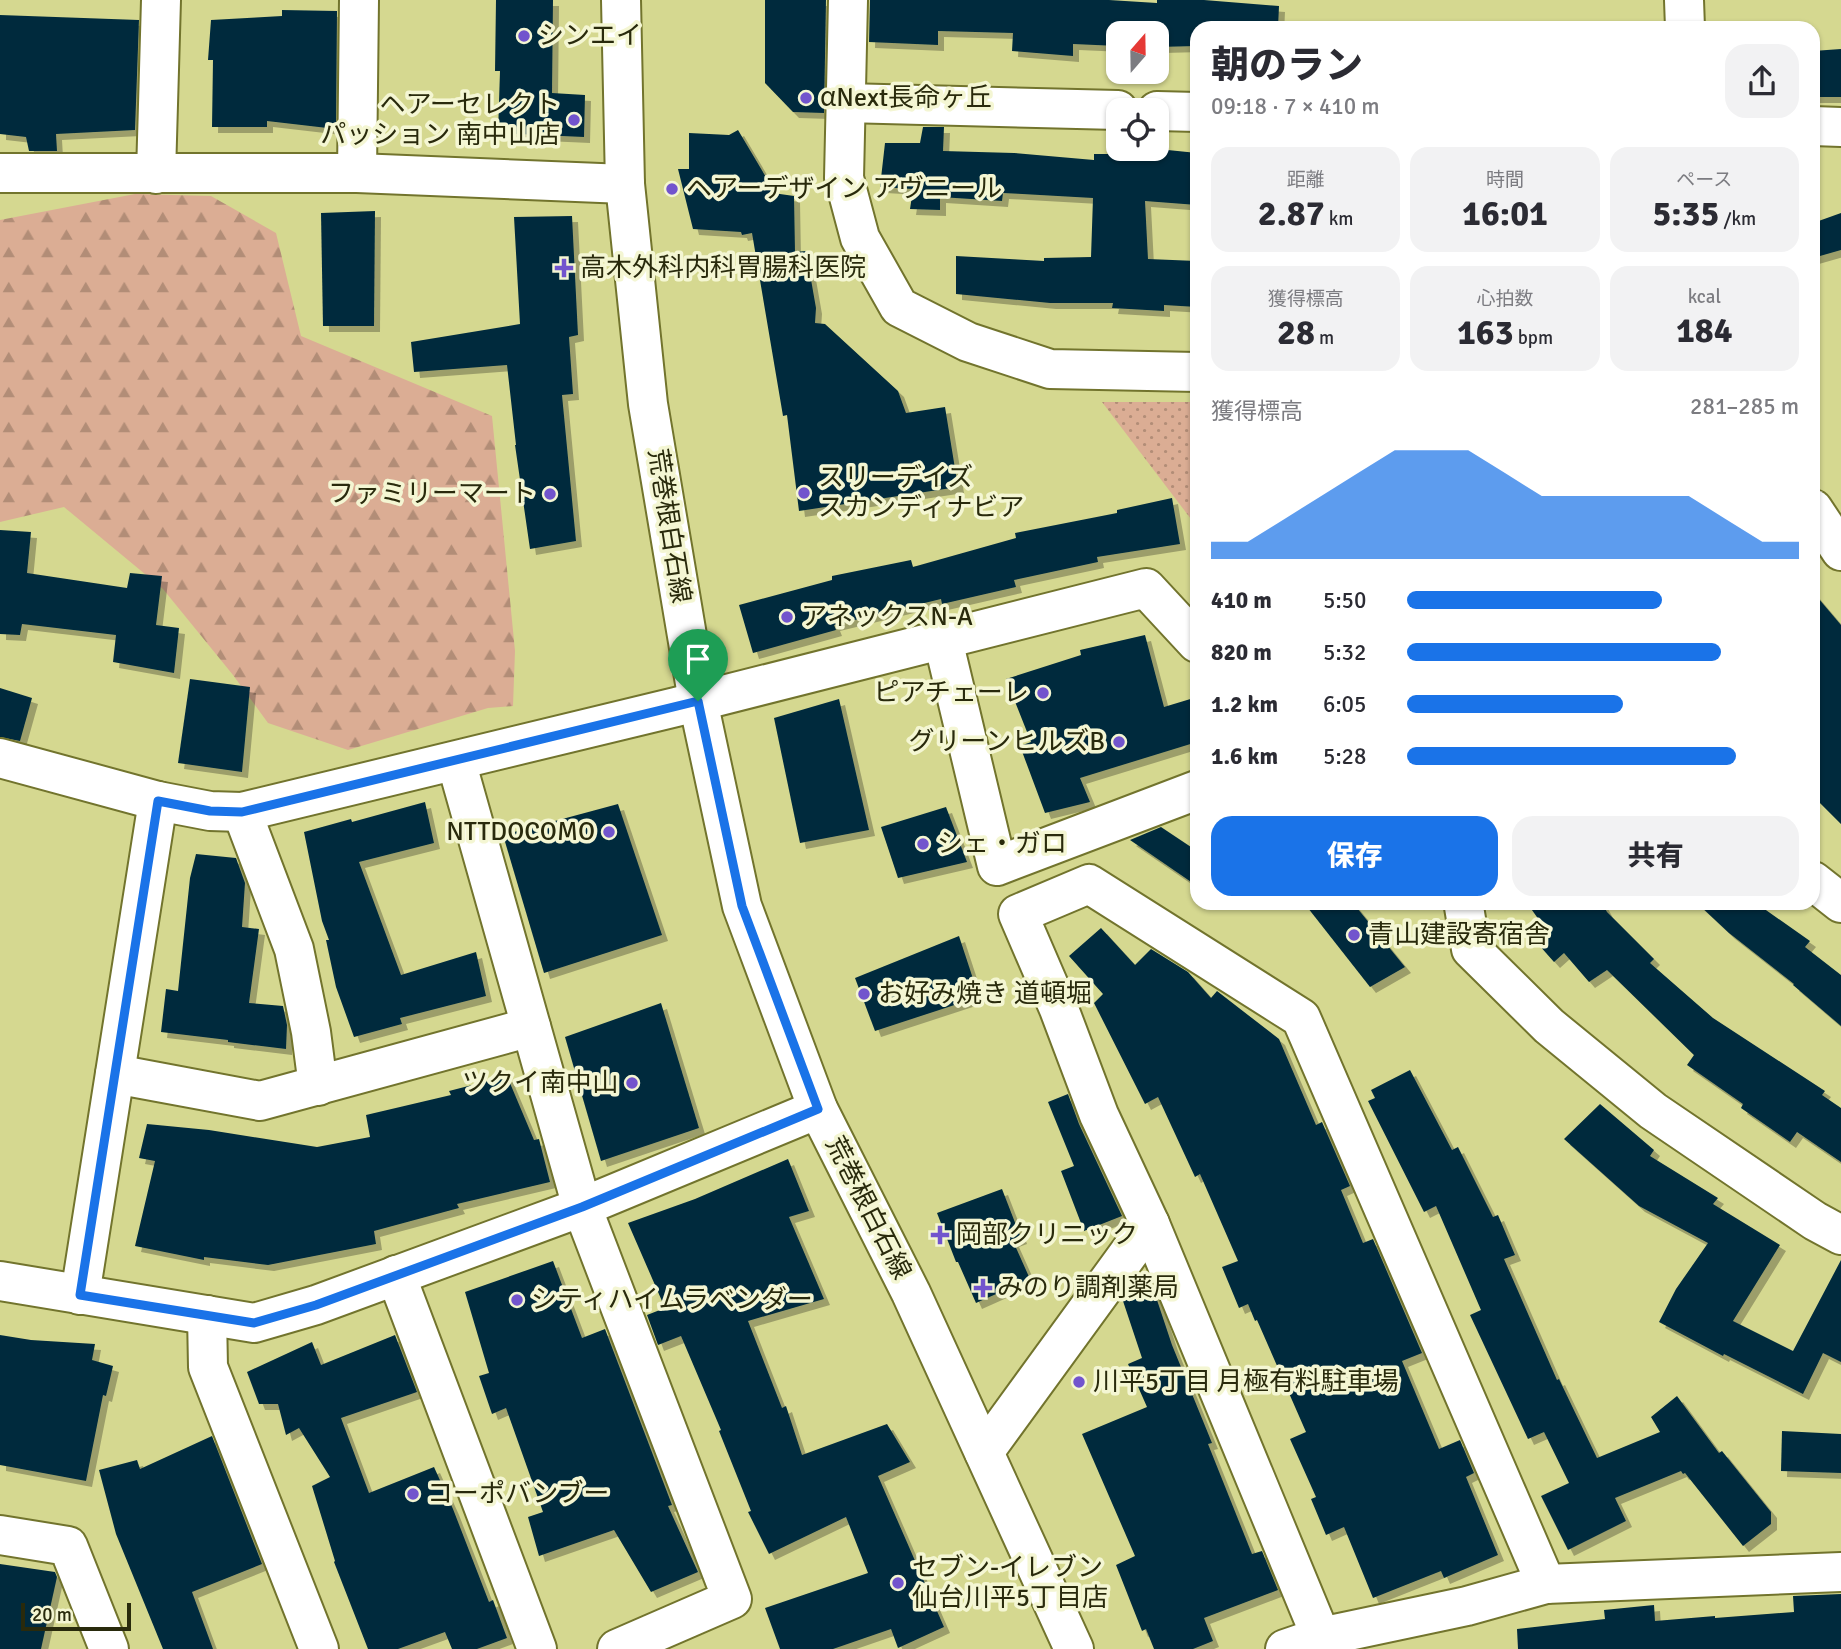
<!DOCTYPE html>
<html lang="ja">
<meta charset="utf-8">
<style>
:root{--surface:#fff;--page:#f2f2f3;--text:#2b2b33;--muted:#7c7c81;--accent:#1a73e8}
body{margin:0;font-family:Signika,"Noto Sans JP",sans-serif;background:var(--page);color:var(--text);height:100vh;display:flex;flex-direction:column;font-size:26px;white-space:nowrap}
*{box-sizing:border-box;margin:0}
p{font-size:23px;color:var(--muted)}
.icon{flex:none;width:38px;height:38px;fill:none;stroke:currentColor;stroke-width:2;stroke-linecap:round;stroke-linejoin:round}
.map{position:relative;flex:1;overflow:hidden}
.panel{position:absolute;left:1190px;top:21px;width:630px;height:889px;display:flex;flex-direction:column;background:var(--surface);border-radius:21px;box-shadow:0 2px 5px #0004}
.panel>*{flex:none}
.needle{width:46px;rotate:20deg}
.controls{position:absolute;left:1106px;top:21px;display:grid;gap:14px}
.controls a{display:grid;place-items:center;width:63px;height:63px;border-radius:14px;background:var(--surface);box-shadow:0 2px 5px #0004;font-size:35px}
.scale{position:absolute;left:21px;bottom:18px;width:110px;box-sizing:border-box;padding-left:7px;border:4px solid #292a0c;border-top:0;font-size:19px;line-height:24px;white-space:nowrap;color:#292a0c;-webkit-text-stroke:5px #f4f6d3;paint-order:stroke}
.pin{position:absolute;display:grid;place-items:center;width:60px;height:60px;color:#fff;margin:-72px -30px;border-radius:50% 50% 50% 0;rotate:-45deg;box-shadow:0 0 7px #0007}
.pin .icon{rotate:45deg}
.round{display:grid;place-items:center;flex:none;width:74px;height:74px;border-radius:21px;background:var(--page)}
.head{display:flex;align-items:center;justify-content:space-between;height:119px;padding:0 21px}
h1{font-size:38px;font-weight:800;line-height:52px}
.figures{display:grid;grid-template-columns:repeat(3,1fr);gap:10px;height:119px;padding:7px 21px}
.figures div{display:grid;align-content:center;border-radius:18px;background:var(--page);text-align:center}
.figures b{font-size:35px;font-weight:800}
.figures small{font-size:19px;font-weight:400}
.figures p{font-size:19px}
.chart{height:196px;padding:14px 21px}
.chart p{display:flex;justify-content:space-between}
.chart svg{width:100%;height:126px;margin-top:7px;fill:var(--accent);opacity:.7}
.cta{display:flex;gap:14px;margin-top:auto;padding:14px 21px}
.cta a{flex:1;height:80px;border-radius:21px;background:var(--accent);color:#fff;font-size:28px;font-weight:800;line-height:80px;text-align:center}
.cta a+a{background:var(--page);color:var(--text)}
ul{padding:0 21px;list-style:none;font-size:23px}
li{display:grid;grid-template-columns:112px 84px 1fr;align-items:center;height:52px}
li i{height:18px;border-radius:9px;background:var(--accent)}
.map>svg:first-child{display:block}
.forest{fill:url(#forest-firs)}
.park{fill:url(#park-dots)}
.building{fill:#002b3c;filter:url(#shadow)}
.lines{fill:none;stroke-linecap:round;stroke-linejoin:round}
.minor-casing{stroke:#72742d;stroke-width:42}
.minor{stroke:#fff;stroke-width:38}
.route-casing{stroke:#fff;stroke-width:14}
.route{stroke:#1a73e8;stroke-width:9}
.poi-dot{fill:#7254cd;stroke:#f4f6d3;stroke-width:2.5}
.labels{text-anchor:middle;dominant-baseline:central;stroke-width:7;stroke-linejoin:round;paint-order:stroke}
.poi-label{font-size:26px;fill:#292a0c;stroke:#f4f6d3;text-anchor:start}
.street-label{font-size:26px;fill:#292a0c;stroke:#f4f6d3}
</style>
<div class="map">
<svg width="1841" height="1649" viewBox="0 0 1841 1649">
<defs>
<pattern id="forest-firs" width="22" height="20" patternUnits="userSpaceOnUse" patternTransform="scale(1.75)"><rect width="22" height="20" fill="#dbad94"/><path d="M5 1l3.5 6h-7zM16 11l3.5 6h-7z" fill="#b28d77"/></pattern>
<pattern id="park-dots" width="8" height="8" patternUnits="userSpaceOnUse" patternTransform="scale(1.75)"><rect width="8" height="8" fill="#dbad94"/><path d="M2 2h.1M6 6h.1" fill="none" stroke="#b28d77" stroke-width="1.8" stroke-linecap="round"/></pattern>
<filter id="shadow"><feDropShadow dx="6" dy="6" stdDeviation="0" flood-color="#0004"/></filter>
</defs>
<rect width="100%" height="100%" fill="#d5d890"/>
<polygon class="forest" points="135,194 211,196 276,233 301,336 492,416 515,651 513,706 488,708 348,750 268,723 233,675 163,589 64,507 0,522 0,220"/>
<polygon class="park" points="1102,402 1197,402 1197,521 1194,523"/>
<g class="building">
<polygon points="496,0 553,0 552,93 585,95 584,137 498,133 500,71 495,71"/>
<polygon points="765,0 826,0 824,113 793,112 765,83"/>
<polygon points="870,0 1109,0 1157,3 1157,0 1204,0 1279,6 1278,28 1197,28 1197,46 1157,47 1157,33 1118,33 1118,46 1073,44 1073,56 1012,51 1013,33 938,31 938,45 869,42"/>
<polygon points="282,10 337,11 336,129 267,121 267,127 212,127 213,60 208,60 211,20 282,16"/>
<polygon points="0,15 139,20 135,130 56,134 57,151 29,151 26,137 0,134"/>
<polygon points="1841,49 1841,97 1813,97 1813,51"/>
<polygon points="923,127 944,127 943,151 1014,153 1094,160 1094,154 1157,154 1158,149 1197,153 1197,205 1145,201 1148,259 1197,261 1197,307 1164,305 1164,311 1112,308 1113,303 1050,303 956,294 956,256 1044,261 1044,258 1091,257 1093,198 1003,193 1002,201 940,197 940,210 910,209 913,189 880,187 885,143 920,143"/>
<polygon points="738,130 773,189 773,193 794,196 795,252 806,251 816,308 815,323 825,324 898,391 906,413 945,407 958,487 799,511 787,415 783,416 752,233 742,235 741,232 693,229 678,169 689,169 689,133 729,135"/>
<polygon points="375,211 374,326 323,326 321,213"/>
<polygon points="1841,213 1841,250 1813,258 1813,223"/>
<polygon points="572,216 578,335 569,337 573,394 562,395 576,541 530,549 515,445 516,445 507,365 414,372 411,342 520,324 514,217"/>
<polygon points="1172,498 1180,544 1097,557 1098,562 1014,580 1016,587 942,604 941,599 834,625 836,630 753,653 739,605 832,580 832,576 911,560 913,567 1016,538 1015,533 1117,513 1117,510"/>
<polygon points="0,530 31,532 27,573 127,588 130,573 162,576 156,625 179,628 174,673 113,662 116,635 22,624 20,635 0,634"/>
<polygon points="1813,592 1841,625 1841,824 1813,796"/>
<polygon points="1145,635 1164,707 1197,697 1197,742 1080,778 1090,802 1045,813 1020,746 1031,742 1006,679 1081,655 1080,650"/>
<polygon points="190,679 250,687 242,772 178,763"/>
<polygon points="0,688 32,698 20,741 0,737"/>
<polygon points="839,699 869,830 800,843 774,718"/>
<polygon points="425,802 434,843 359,862 401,975 476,952 486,996 400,1018 402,1024 354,1037 336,987 326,940 329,940 322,921 304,832 351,819 352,822"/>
<polygon points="618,804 662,935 544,973 503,835"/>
<polygon points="946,807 967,862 898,878 881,827"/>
<polygon points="1161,827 1197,851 1197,886 1130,840"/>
<polygon points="196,854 236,858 245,883 242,927 259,929 249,1003 283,1006 287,1025 286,1049 228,1042 228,1040 161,1032 166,989 178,991 190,878"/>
<polygon points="1304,903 1353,903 1405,967 1370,987"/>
<polygon points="1527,903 1602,903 1607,912 1654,959 1650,963 1713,1018 1825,1091 1822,1095 1841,1108 1841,1162 1797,1132 1790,1142 1741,1108 1743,1104 1687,1065 1694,1055 1607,970 1589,982 1564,953 1554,962 1531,936 1544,927"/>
<polygon points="1697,903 1756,903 1810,941 1805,947 1841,975 1841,1026 1793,985 1794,984 1729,933"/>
<polygon points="1101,928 1135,965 1151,949 1188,972 1211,998 1217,991 1279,1039 1316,1125 1322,1122 1350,1186 1341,1190 1363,1243 1373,1239 1422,1353 1402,1361 1439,1449 1460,1440 1474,1473 1466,1477 1498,1555 1444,1578 1441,1571 1373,1598 1344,1527 1326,1535 1311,1499 1316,1497 1290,1439 1306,1432 1257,1320 1255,1321 1248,1304 1239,1308 1222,1267 1238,1261 1200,1174 1195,1177 1158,1097 1145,1104 1094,1003 1103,994 1069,956"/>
<polygon points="959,936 979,997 875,1031 855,978"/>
<polygon points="661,1003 699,1128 601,1161 565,1037"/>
<polygon points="1410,1070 1452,1150 1458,1147 1493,1217 1498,1215 1515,1255 1504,1259 1557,1380 1559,1379 1597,1458 1660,1432 1651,1417 1677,1396 1719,1453 1722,1451 1771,1512 1771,1524 1743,1546 1685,1473 1683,1474 1681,1471 1615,1498 1626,1521 1568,1550 1541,1496 1569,1483 1544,1432 1528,1439 1470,1315 1481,1310 1436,1206 1424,1212 1368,1101 1375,1098 1371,1090"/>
<polygon points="507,1076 534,1140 539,1139 550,1182 457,1204 459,1208 374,1231 376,1244 268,1265 204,1257 204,1260 135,1246 155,1161 139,1158 147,1124 209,1130 317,1147 370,1137 366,1115 451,1095 449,1091"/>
<polygon points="1068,1094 1079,1124 1122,1216 1084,1231 1061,1171 1074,1166 1048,1102"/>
<polygon points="1600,1104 1654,1150 1650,1156 1718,1198 1713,1204 1780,1245 1733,1321 1793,1351 1841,1260 1841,1362 1823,1353 1803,1394 1724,1354 1723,1356 1659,1322 1676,1289 1708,1243 1639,1206 1564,1139"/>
<polygon points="788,1159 809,1211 789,1217 824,1299 748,1321 782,1408 786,1406 802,1455 887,1424 910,1462 878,1476 944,1627 898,1648 891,1629 833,1649 780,1649 765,1608 868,1573 846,1517 769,1554 748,1512 751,1511 719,1431 721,1430 681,1336 658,1345 647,1315 665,1308 628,1223 695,1199"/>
<polygon points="1002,1189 1021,1238 1013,1241 1030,1279 976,1303 958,1262 956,1262 937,1213"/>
<polygon points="553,1261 582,1338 605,1329 672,1505 668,1506 698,1572 651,1592 614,1530 539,1556 528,1517 543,1512 506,1408 492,1414 479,1376 489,1373 465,1292"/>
<polygon points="1154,1291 1172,1345 1212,1443 1208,1444 1252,1554 1262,1551 1278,1590 1204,1618 1213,1641 1193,1649 1154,1649 1146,1629 1142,1631 1116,1565 1135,1556 1082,1434 1147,1407 1128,1364 1142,1358 1123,1301"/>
<polygon points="0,1335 31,1340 95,1344 92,1360 113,1366 106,1396 103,1395 86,1481 0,1465"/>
<polygon points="395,1335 417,1392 341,1418 369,1493 434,1467 453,1509 489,1602 493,1600 507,1638 477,1649 452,1649 445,1632 398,1649 368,1649 334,1562 335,1561 312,1486 330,1477 299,1428 286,1435 278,1404 259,1404 247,1372 312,1342 321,1365"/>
<polygon points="1782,1431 1841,1434 1841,1473 1781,1471"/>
<polygon points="212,1436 262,1564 192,1592 213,1649 163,1649 116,1534 99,1470 137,1460 140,1469"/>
<polygon points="0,1564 55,1572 57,1577 41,1649 0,1649"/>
<polygon points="1841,1594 1841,1649 1518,1649 1517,1629 1605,1619 1604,1610 1654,1605 1655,1621 1715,1616 1715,1618 1794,1612 1793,1596"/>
</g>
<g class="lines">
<g class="minor-casing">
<g id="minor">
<polyline points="621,0 625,184 648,404 698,701 742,906 818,1109 911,1293 1074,1649"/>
<polyline points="848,0 844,178 860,238 899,307 968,342 1050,369 1197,372"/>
<polyline points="1684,0 1685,28"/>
<polyline points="845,103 1118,110"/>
<polyline points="1157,111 1197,112"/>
<polyline points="1813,126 1841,127"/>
<polyline points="0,173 357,173 625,184"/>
<polyline points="357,173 359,0"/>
<polyline points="156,174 161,0"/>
<polyline points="1813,509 1841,551"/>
<polyline points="943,640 997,866 1197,790"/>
<polyline points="0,758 158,801 210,811 242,812 676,707 1146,588 1197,643"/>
<polyline points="456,761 582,1207 732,1599 617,1649"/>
<polyline points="242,812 294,949 311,1032 318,1086"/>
<polyline points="1813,881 1841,903"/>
<polyline points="1466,903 1464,907 1471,949 1549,1026 1653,1111 1815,1221 1841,1235"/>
<polyline points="115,1074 260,1101 531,1027"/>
<polyline points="396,1275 537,1649"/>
<polyline points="0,1281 254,1323 316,1305 582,1207 818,1109"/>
<polyline points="80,1295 158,801"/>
<polyline points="207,1315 208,1367 319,1649"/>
<polyline points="984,1452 1150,1224"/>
<polyline points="0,1535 68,1546 109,1649"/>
<polyline points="1285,1649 1320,1637 1467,1606 1546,1584 1841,1572"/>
<polyline points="1326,1649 1150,1224 1099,1115 1059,1009 1018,914 1089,884 1301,1018 1546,1584"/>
</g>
</g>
<use href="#minor" class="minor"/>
</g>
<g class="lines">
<g class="route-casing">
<polygon id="route" points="698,701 742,906 818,1109 582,1207 316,1305 254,1323 80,1295 158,801 210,811 242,812"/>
</g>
<use href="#route" class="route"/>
</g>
<g class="poi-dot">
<circle cx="524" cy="36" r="7"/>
<circle cx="806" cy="98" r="7"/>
<circle cx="574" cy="120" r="7"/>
<circle cx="672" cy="189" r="7"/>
<path d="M560.5 257.5h7v7h7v7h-7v7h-7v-7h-7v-7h7z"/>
<circle cx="804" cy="493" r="7"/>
<circle cx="550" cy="494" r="7"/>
<circle cx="787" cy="617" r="7"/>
<circle cx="1043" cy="693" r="7"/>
<circle cx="1119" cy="742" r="7"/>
<circle cx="609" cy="832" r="7"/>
<circle cx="923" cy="844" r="7"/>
<circle cx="1354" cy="935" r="7"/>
<circle cx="864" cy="994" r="7"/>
<circle cx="632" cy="1083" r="7"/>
<path d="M936.5 1224.5h7v7h7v7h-7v7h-7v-7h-7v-7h7z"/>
<path d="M979.5 1277.5h7v7h7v7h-7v7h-7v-7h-7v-7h7z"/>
<circle cx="517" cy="1300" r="7"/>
<circle cx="1079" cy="1382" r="7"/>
<circle cx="413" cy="1494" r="7"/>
<circle cx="898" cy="1583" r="7"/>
</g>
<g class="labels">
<g class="poi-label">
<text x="538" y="36">シンエイ</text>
<text x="820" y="98">αNext長命ヶ丘</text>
<text x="560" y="105" text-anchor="end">ヘアーセレクト<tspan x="560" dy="30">パッション 南中山店</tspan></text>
<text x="686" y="189">ヘアーデザイン アヴニール</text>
<text x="580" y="268">高木外科内科胃腸科医院</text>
<text x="818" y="478">スリーデイズ<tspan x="818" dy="30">スカンディナビア</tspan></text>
<text x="536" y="494" text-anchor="end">ファミリーマート</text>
<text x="801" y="617">アネックスN-A</text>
<text x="1029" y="693" text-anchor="end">ピアチェーレ</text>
<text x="1105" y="742" text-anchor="end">グリーンヒルズB</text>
<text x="595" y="832" text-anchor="end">NTTDOCOMO</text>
<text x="937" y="844">シェ・ガロ</text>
<text x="1368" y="935">青山建設寄宿舎</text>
<text x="878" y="994">お好み焼き 道頓堀</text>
<text x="618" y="1083" text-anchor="end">ツクイ南中山</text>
<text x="956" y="1235">岡部クリニック</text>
<text x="997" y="1288">みのり調剤薬局</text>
<text x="531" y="1300">シティハイムラベンダー</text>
<text x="1093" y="1382">川平5丁目 月極有料駐車場</text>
<text x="427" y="1494">コーポバンブー</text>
<text x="912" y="1568">セブン-イレブン<tspan x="912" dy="30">仙台川平5丁目店</tspan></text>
</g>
<g class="street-label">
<text transform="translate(669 526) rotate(81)">荒巻根白石線</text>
<text transform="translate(868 1208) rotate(63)">荒巻根白石線</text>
</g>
</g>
</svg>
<div class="controls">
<a><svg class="needle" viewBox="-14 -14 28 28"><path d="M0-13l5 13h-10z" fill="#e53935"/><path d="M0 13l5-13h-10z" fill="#7c7c81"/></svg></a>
<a><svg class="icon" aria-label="locate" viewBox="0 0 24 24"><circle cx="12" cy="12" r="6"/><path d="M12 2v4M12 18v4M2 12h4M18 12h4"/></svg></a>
</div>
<div class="scale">20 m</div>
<div class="pin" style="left:698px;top:701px;background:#1e9e55"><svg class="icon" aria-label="arrive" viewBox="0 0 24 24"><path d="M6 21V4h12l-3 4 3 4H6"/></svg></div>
<section class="panel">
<div class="head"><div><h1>朝のラン</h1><p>09:18 · 7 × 410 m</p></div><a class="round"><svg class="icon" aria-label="share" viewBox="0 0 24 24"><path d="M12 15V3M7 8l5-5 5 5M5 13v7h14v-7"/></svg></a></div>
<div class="figures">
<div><p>距離</p><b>2.87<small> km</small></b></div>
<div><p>時間</p><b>16:01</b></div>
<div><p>ペース</p><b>5:35<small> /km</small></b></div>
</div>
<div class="figures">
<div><p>獲得標高</p><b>28<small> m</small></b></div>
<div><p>心拍数</p><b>163<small> bpm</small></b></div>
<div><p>kcal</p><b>184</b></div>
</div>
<div class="chart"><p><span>獲得標高</span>281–285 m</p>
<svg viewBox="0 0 160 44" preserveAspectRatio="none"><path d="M0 44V38L10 38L20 30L30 22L40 14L50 6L60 6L70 6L80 14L90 22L100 22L110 22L120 22L130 22L140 30L150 38L160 38V44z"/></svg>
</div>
<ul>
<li><b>410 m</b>5:50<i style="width:65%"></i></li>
<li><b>820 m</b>5:32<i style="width:80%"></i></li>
<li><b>1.2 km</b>6:05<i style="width:55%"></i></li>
<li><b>1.6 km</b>5:28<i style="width:84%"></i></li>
</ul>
<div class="cta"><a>保存</a><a>共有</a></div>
</section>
</div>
